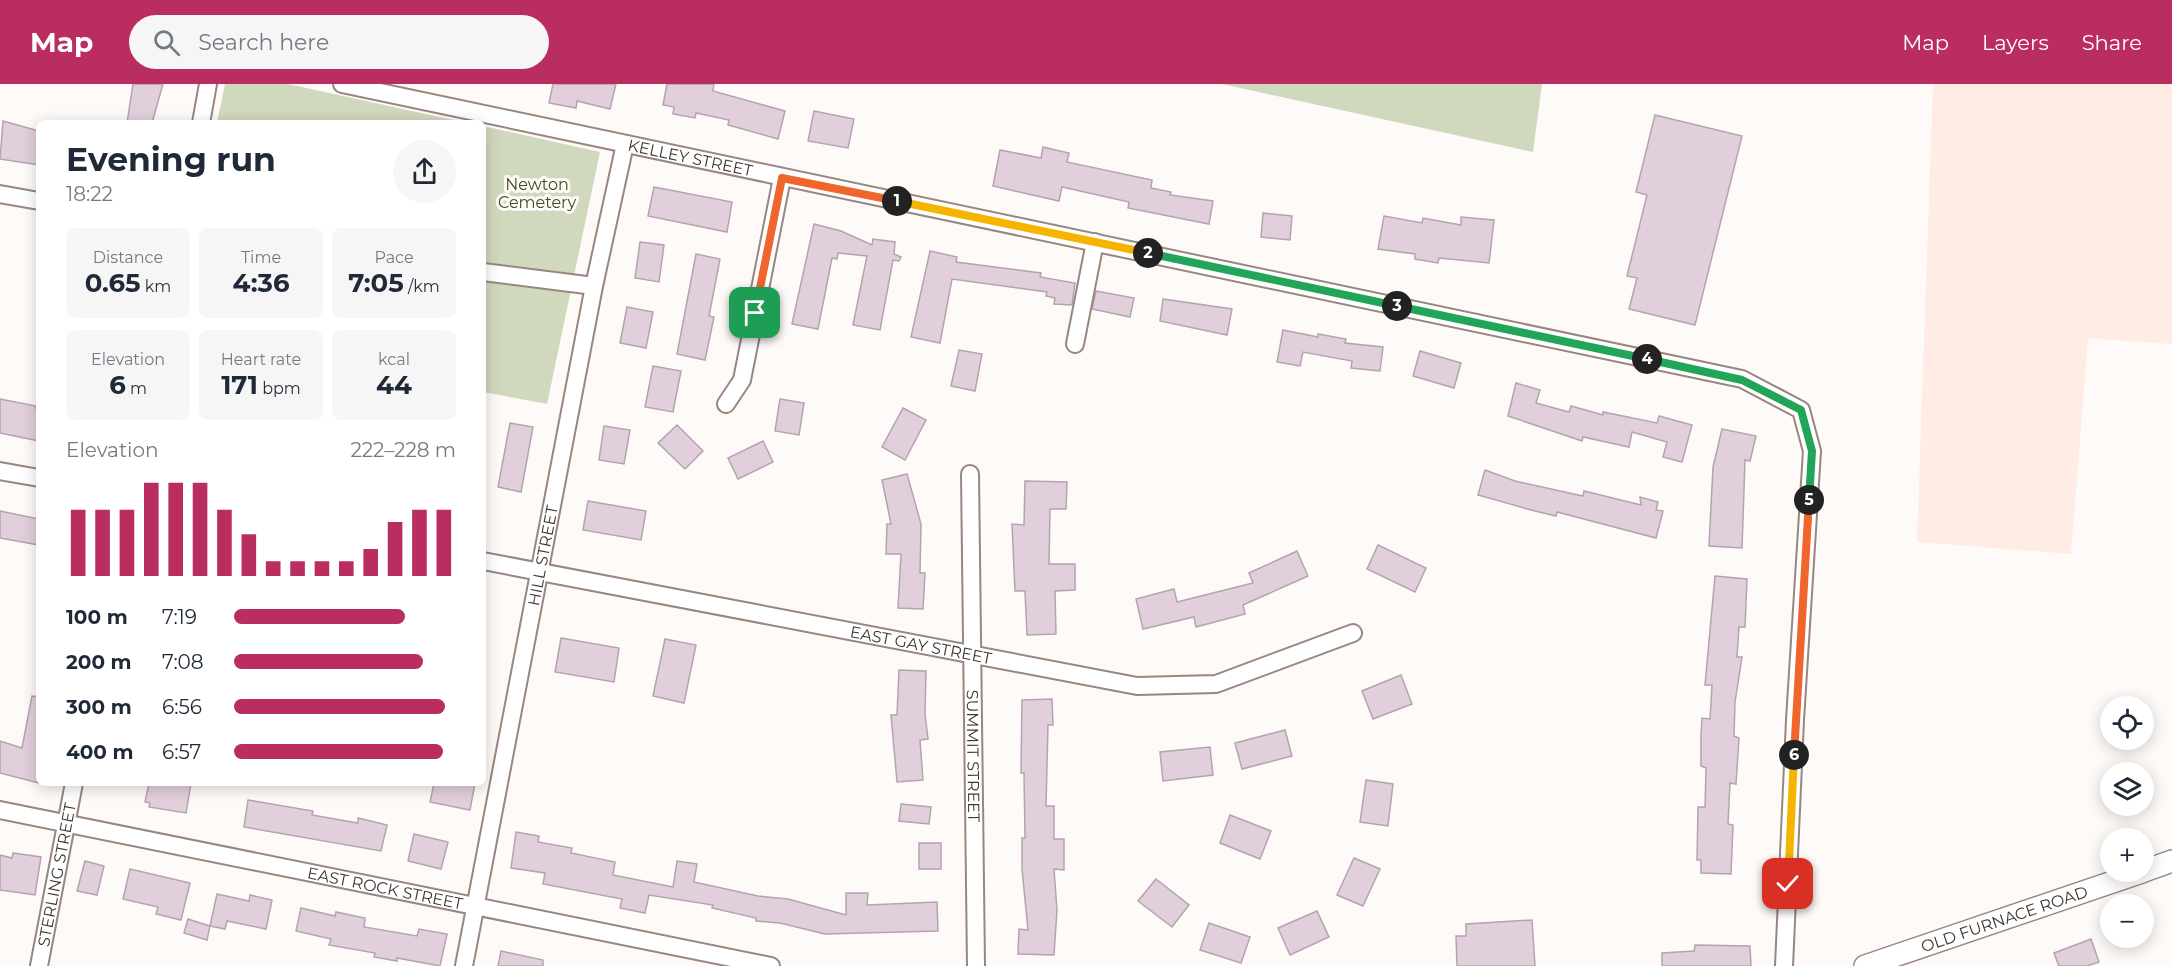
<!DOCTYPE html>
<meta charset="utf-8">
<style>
:root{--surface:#fff;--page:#f6f6f7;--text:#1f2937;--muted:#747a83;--accent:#ba2d60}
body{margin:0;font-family:Montserrat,sans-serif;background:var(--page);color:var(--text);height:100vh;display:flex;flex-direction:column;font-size:22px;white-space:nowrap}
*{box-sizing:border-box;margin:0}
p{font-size:20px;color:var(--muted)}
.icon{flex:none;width:33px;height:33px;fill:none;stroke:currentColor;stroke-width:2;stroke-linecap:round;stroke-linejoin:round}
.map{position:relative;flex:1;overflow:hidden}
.panel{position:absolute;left:36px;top:36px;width:450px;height:666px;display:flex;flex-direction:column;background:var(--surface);border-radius:9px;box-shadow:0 3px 15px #0003}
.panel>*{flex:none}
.controls{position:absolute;left:2100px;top:612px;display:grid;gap:12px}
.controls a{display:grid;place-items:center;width:54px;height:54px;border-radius:50%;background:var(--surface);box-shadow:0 3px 15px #0003;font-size:30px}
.pin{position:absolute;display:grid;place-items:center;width:51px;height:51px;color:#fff;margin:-26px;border-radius:12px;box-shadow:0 3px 9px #0006}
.km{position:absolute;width:30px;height:30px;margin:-15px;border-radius:50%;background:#222;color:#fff;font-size:16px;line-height:30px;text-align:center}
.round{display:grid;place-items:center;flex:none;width:63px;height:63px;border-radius:32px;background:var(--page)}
.headline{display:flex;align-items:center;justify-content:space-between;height:102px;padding:0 30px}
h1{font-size:33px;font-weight:700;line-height:45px}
.figures{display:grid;grid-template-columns:repeat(3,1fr);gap:9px;height:102px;padding:6px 30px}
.figures div{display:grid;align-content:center;border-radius:9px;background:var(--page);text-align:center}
.figures b{font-size:26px;font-weight:700}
.figures small{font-size:16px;font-weight:400}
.figures p{font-size:16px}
.chart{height:168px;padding:12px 30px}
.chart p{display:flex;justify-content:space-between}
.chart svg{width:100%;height:108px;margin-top:6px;stroke:var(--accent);stroke-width:6}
ul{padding:0 30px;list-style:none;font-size:20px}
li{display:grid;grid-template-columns:96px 72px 1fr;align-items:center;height:45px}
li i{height:15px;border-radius:8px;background:var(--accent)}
header{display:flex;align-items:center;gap:36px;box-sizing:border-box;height:84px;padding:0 30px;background:var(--accent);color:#fff}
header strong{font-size:28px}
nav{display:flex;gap:33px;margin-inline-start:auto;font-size:21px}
.search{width:420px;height:54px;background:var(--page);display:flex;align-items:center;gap:15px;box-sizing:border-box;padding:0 21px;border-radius:33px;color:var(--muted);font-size:22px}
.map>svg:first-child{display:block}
.built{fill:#feece5}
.green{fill:#d0d8bd}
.building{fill:#e1cfdb;stroke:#b5a3af;stroke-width:1.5}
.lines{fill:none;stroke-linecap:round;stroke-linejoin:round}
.minor-casing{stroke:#99867f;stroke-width:20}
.tertiary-casing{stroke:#99867f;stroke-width:24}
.minor{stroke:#fff;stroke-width:16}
.tertiary{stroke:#fff;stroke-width:21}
.split-1-casing{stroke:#fff;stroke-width:12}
.split-2-casing{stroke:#fff;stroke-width:12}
.split-3-casing{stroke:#fff;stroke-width:12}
.split-4-casing{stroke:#fff;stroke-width:12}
.split-5-casing{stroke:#fff;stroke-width:12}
.split-6-casing{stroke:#fff;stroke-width:12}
.split-7-casing{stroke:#fff;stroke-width:12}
.split-1{stroke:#f0652b;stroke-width:8}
.split-2{stroke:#f5b400;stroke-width:8}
.split-3{stroke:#22a559;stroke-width:8}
.split-4{stroke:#22a559;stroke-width:8}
.split-5{stroke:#22a559;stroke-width:8}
.split-6{stroke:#f0652b;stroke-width:8}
.split-7{stroke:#f5b400;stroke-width:8}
.labels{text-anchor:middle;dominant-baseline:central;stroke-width:6;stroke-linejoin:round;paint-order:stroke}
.street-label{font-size:16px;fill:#3e3633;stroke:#fefaf8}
.park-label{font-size:16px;fill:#434e1e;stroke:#fefaf8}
</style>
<header>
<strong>Map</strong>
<div class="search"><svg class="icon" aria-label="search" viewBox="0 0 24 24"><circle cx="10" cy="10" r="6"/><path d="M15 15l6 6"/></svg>Search here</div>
<nav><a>Map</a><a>Layers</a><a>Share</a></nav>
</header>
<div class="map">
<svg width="2172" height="882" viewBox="0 0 2172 882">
<rect width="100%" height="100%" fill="#fefaf8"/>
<polygon class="built" points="1933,0 2172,0 2172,260 2088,254 2071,470 1917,458"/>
<g class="green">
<polygon points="225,0 288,0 467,39 217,39"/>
<polygon points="1222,0 1542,0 1533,68"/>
<polygon points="483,42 600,68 547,320 483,308"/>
</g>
<g class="building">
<polygon points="133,0 163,0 152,39 127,39"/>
<polygon points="553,0 616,0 610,25 577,17 576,24 549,19"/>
<polygon points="667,0 714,0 713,7 785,27 778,55 728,41 729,36 696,29 695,34 673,30 674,23 663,21"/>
<polygon points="814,27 854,35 848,64 808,57"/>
<polygon points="1655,31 1742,52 1695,241 1629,225 1637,194 1627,192 1647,111 1636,108"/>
<polygon points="3,37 39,47 39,81 0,75"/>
<polygon points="1043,63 1069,69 1067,78 1152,96 1151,104 1171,108 1170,111 1213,117 1209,140 1128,124 1129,118 1062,103 1059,117 993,102 1000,66 1041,74"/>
<polygon points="654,103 732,118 727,148 648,132"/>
<polygon points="1263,129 1292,132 1290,156 1261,153"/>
<polygon points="1384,132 1422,139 1423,134 1461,141 1461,133 1494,136 1489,179 1439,174 1438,179 1415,175 1415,170 1378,165"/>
<polygon points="814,140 841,147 872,161 873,155 895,158 894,170 901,173 899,177 893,176 880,246 853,241 867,172 838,169 837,175 832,174 818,245 792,240"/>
<polygon points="640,158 664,161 659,198 635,194"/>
<polygon points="930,167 957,173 956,178 1041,189 1040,193 1075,199 1072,221 1054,220 1055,214 1046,212 1047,208 952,195 940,259 911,253"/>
<polygon points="696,170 720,175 709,232 714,233 705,276 677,270"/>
<polygon points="1096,207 1134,214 1130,233 1092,225"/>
<polygon points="1163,215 1232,225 1227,251 1160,237"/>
<polygon points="627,223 653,228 646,264 620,259"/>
<polygon points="1283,246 1318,253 1318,250 1346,255 1345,259 1383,263 1380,287 1351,284 1352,277 1303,268 1300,282 1277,278"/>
<polygon points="959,266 982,270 975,307 951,302"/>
<polygon points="1420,267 1461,279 1454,304 1413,292"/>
<polygon points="653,282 681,287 673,328 645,323"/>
<polygon points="1516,299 1540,306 1536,319 1569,328 1571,322 1603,331 1603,328 1657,339 1659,332 1692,341 1682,378 1663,373 1667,358 1632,348 1629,363 1583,353 1582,357 1508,332"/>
<polygon points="0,315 36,322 36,326 39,326 39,357 0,349"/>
<polygon points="780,315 804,319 799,351 775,347"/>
<polygon points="903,324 926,336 905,376 882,363"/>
<polygon points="510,339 533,343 521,408 498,403"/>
<polygon points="677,341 703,367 685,385 658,359"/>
<polygon points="604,342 630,346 624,380 599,376"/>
<polygon points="1722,345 1756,352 1750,377 1745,376 1742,464 1709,462 1713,383"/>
<polygon points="763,357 773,378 738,395 728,374"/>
<polygon points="1485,386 1515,397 1583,412 1584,407 1641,421 1640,413 1658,418 1656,426 1663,427 1656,454 1557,428 1556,432 1531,426 1478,411"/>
<polygon points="907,390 921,440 920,489 925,489 923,525 898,524 901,470 886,470 887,440 891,440 882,396"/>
<polygon points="1025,397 1067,398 1066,425 1050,425 1049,480 1075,480 1075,506 1055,507 1056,550 1027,551 1025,507 1015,507 1012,440 1024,441"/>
<polygon points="588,417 646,427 641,456 583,446"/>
<polygon points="0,427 39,435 39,461 0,454"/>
<polygon points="1378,461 1426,484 1415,508 1367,485"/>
<polygon points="1297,467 1308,492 1243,521 1245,530 1196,543 1194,533 1143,545 1136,515 1174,505 1177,518 1253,499 1249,489"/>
<polygon points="1715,492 1747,495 1745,543 1739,543 1737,573 1742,573 1735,618 1734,652 1739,654 1736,700 1730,699 1728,740 1733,741 1731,790 1701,789 1701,776 1697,776 1698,723 1705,723 1706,684 1701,682 1701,652 1702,634 1710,635 1712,601 1705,601"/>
<polygon points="561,554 619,564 614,598 555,588"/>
<polygon points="665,555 696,561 684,619 653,612"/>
<polygon points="899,586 926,587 925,630 928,655 920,656 923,696 897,698 891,631 897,631"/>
<polygon points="1401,591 1412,620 1373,635 1362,607"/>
<polygon points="32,612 39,613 39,699 0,689 0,657 22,664"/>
<polygon points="1052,615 1053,641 1048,641 1046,722 1054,722 1054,755 1064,755 1064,786 1054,785 1057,826 1054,871 1018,870 1019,845 1028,846 1022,785 1022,754 1025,754 1024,689 1021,689 1022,616"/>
<polygon points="1285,646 1292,672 1242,685 1235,659"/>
<polygon points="1210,663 1213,691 1163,697 1160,668"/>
<polygon points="1366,696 1393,700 1388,742 1360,738"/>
<polygon points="149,699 191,699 186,729 149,723 150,719 145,718"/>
<polygon points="434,699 475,699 470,726 430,718"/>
<polygon points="248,716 313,727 312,731 358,739 358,734 387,741 381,767 244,743"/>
<polygon points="901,720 931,723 929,740 899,737"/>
<polygon points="1230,731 1271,747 1260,775 1220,759"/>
<polygon points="516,748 539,752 538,758 572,764 571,769 615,778 613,791 673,803 677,777 697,780 694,798 758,812 788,815 846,831 846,809 868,809 867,821 937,818 938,847 825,850 780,839 756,837 756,834 712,824 713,821 649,811 645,829 620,824 622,815 543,800 545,789 511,784"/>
<polygon points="414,750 448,758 441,785 408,777"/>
<rect x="919" y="759" width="22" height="26"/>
<polygon points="13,769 41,773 35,811 0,806 0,771 12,774"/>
<polygon points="1354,774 1380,785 1363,822 1337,811"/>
<polygon points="85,777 104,782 97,811 77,807"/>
<polygon points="130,785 190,799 181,836 156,830 158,823 123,815"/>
<polygon points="1156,795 1189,821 1172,843 1138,817"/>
<polygon points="217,810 249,817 250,811 272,816 266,845 227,837 225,845 210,842"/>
<polygon points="301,824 335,832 336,828 365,834 364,843 417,852 419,845 447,850 440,882 397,874 397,877 374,873 375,869 329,861 331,855 296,847"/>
<polygon points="1317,827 1329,853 1290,871 1278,844"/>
<polygon points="188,835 210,842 207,856 184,849"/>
<polygon points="1532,836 1535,882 1457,882 1456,852 1466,852 1466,840"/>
<polygon points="1209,839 1250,853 1241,879 1200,866"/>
<polygon points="2091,855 2099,878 2087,882 2059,882 2054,869"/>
<polygon points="1695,861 1750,862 1751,882 1662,882 1662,869 1694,867"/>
<polygon points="501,867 543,876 543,882 498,882"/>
</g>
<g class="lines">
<g class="minor-casing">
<g id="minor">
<path id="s1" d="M 342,0 L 1742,295 L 1801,326 L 1812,367 L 1795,636 L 1784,882"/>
<polyline points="201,39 208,0"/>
<polyline points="0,110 39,117"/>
<polyline points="483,188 594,202"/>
<polyline points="1075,260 1095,158"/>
<polyline points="726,320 742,296 782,94"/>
<polyline points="0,387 39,394"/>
<path id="s2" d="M 970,390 L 976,882"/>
<path id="s3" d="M 483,477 L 1137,602 L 1216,600 L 1353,549"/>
<path id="s4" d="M 0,726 L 771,882"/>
<path id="s5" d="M 39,882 L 74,699"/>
<path id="s6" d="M 464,882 L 594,202 L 625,60"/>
</g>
</g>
<g class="tertiary-casing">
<g id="tertiary">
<polyline points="2144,787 2172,777"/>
<path id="s7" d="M 1865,882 L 2142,788"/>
</g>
</g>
<use href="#minor" class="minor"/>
<use href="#tertiary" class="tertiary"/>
</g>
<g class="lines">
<g class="split-1-casing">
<polyline id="split-1" points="755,229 782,94 897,117"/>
</g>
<g class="split-2-casing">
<polyline id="split-2" points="897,117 1148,169"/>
</g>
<g class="split-3-casing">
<polyline id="split-3" points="1148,169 1397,222"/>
</g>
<g class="split-4-casing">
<polyline id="split-4" points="1397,222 1647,275"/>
</g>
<g class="split-5-casing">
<polyline id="split-5" points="1647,275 1742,296 1801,326 1812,367 1809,416"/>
</g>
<g class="split-6-casing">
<polyline id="split-6" points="1794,671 1809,416"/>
</g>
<g class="split-7-casing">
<polyline id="split-7" points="1788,800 1794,671"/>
</g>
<use href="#split-1" class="split-1"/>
<use href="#split-2" class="split-2"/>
<use href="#split-3" class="split-3"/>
<use href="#split-4" class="split-4"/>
<use href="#split-5" class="split-5"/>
<use href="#split-6" class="split-6"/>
<use href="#split-7" class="split-7"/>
</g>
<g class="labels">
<g class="street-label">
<text stroke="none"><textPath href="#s1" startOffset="356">KELLEY STREET</textPath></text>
<text stroke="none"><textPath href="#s6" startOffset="418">HILL STREET</textPath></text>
<text stroke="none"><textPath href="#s3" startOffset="446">EAST GAY STREET</textPath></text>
<text stroke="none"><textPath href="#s2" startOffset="282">SUMMIT STREET</textPath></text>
<text stroke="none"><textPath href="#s5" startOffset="93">STERLING STREET</textPath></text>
<text stroke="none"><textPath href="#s4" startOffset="393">EAST ROCK STREET</textPath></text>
<text stroke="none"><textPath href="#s7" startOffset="147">OLD FURNACE ROAD</textPath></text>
</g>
<g class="park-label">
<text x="537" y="100">Newton<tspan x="537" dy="18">Cemetery</tspan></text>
</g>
</g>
</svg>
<div class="controls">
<a><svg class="icon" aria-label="locate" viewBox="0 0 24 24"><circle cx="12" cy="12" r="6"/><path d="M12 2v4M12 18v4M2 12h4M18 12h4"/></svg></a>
<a><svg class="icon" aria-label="layers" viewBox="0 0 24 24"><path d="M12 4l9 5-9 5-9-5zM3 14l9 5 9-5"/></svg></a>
<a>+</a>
<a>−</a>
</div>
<div class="pin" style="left:755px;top:229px;background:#1e9e55"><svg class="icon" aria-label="arrive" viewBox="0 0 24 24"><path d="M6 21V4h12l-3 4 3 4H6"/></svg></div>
<div class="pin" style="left:1788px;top:800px;background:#d93025"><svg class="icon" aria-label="check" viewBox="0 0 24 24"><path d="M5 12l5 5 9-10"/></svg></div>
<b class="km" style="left:897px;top:117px">1</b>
<b class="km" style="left:1148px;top:169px">2</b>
<b class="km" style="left:1397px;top:222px">3</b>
<b class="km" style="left:1647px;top:275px">4</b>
<b class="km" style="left:1809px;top:416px">5</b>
<b class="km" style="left:1794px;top:671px">6</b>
<section class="panel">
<div class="headline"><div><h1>Evening run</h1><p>18:22</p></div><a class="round"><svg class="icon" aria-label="share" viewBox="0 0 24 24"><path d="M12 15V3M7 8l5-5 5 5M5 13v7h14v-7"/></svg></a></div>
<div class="figures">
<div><p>Distance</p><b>0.65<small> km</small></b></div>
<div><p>Time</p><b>4:36</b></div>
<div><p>Pace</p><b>7:05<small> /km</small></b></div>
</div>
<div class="figures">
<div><p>Elevation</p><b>6<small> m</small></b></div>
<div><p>Heart rate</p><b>171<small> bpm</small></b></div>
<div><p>kcal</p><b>44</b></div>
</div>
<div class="chart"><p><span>Elevation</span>222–228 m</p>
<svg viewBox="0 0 160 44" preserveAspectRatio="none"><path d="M5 44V17M15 44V17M25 44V17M35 44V6M45 44V6M55 44V6M65 44V17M75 44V27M85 44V38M95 44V38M105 44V38M115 44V38M125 44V33M135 44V22M145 44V17M155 44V17"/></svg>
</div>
<ul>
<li><b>100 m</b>7:19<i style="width:77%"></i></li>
<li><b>200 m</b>7:08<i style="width:85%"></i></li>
<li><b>300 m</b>6:56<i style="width:95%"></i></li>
<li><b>400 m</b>6:57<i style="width:94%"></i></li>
</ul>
</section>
</div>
